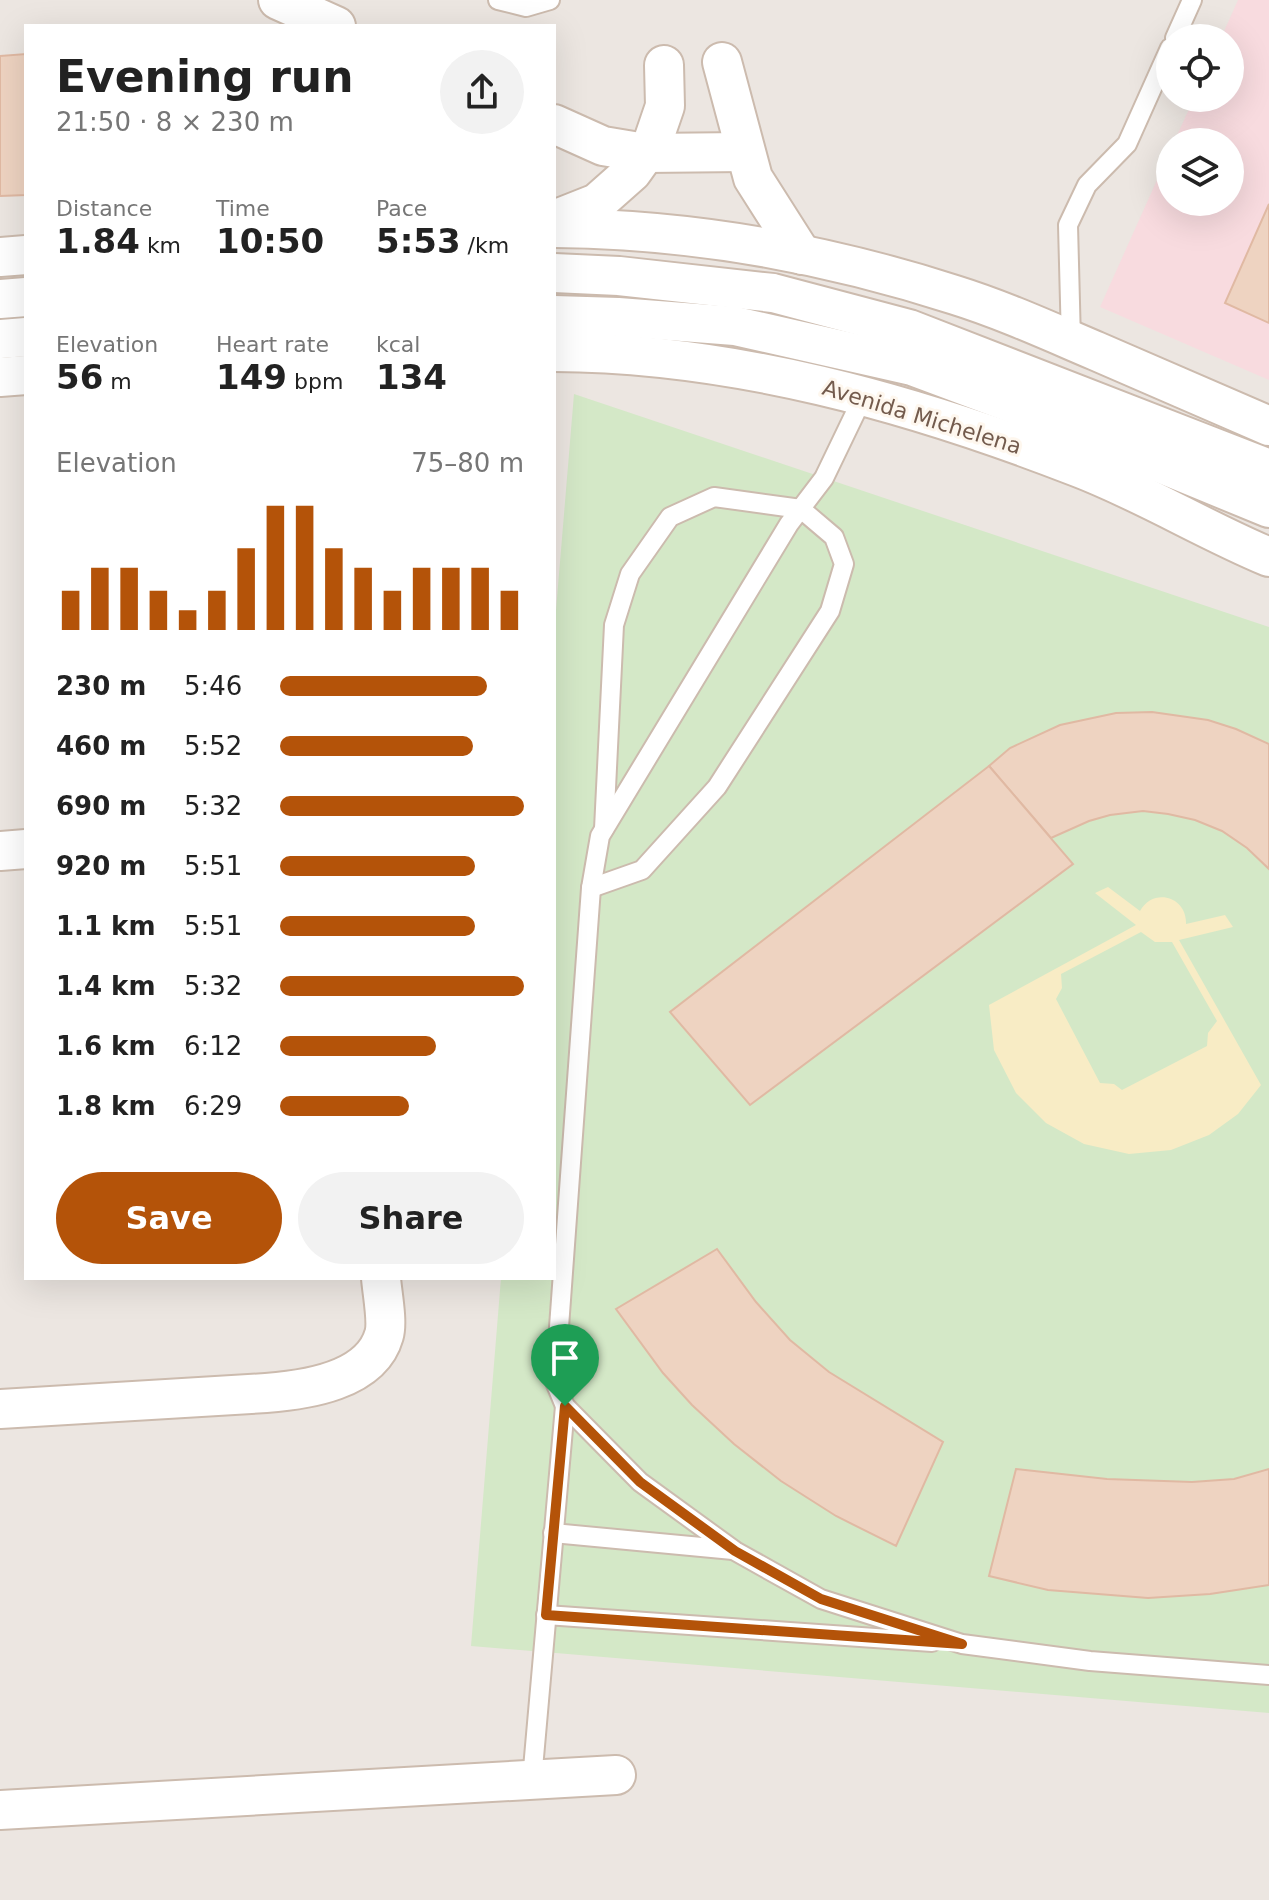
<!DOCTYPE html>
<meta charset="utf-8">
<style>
:root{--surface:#fff;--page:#f2f2f2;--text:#222;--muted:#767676;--accent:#b45309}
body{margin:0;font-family:"DejaVu Sans",sans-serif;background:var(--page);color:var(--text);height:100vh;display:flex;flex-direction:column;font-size:30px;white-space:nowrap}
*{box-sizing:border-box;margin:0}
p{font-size:26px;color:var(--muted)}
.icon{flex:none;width:44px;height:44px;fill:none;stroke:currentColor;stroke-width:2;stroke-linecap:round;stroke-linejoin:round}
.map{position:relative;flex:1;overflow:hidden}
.panel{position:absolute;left:24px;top:24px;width:532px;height:1256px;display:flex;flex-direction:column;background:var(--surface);border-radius:0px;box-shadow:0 8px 32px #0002}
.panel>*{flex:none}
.fabs{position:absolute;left:1156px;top:24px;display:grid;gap:16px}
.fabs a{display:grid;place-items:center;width:88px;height:88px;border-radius:50%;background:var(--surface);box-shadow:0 8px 32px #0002;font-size:40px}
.pin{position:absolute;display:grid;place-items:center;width:68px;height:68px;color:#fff;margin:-82px -34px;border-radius:50% 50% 50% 0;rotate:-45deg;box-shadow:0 0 8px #0007}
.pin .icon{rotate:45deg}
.round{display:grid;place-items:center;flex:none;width:84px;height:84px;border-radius:42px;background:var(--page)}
.overview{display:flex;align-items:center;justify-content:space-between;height:136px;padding:0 32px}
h1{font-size:44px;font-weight:800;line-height:60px}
.figures{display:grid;grid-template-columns:repeat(3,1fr);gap:12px;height:136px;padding:8px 32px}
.figures div{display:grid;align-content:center}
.figures b{font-size:34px;font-weight:800}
.figures small{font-size:22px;font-weight:400}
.figures p{font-size:22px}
.chart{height:224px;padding:16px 32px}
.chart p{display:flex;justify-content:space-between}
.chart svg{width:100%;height:144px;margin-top:8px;stroke:var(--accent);stroke-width:6}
.cta{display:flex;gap:16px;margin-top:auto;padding:16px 32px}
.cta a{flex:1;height:92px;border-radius:48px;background:var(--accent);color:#fff;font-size:32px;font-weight:800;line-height:92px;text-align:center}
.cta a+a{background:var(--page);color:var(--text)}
ul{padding:0 32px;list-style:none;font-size:26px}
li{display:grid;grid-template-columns:128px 96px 1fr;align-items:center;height:60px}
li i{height:20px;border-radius:10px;background:var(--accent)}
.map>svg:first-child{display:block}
.industrial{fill:#ece6e1;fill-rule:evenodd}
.medical{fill:#f8dbdf}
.green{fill:#d4e8c7}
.sand{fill:#f8ecc5;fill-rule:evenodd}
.building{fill:#eed3c1;stroke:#e0b9a3;stroke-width:2}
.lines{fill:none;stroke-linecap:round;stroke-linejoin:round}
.service-casing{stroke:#ccbbae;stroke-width:22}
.minor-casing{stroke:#ccbbae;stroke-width:42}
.service{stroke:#fff;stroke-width:18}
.minor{stroke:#fff;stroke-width:38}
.route-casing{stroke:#fff;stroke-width:16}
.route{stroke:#b45309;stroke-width:10}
.labels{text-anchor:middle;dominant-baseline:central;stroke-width:6;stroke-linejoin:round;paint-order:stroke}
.street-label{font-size:22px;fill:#735b4d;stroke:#fef7ee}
</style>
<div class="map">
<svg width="1269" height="1900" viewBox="0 0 1269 1900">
<rect width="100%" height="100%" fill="#fbf3e8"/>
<path class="industrial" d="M 0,0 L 1269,0 L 1269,1900 L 0,1900 L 0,372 L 26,371 L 26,1278 L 554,1278 L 554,26 L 26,26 L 26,361 L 0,361 ZM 1170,38 L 1230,38 L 1230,98 L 1170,98 ZM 1170,142 L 1230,142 L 1230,202 L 1170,202 Z"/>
<polygon class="medical" points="1238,0 1269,0 1269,380 1100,307 1170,151 1170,202 1230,202 1230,142 1174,142 1194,98 1230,98 1230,38 1221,38"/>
<polygon class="green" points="574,394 1269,627 1269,1713 471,1646 501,1278 554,1278 554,634"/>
<path class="sand" d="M 1108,887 L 1140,911 C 1153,887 1187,896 1186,924 L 1225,915 L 1233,927 L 1179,940 L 1261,1085 L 1238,1114 L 1209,1135 L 1171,1150 L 1129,1154 L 1084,1144 L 1046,1123 L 1016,1093 L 994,1050 L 989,1005 L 1136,925 L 1095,893 ZM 1141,932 L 1155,942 L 1172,942 L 1217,1021 L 1208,1033 L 1207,1046 L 1122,1090 L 1114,1084 L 1100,1083 L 1056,999 L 1062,988 L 1061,974 Z"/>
<g class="building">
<polygon points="26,54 26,195 0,196 0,56"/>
<polygon points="1269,204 1269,323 1225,303"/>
<polygon points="1152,712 1208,720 1236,729 1269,744 1269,869 1247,848 1222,831 1195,820 1168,814 1143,811 1110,815 1089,821 1051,838 989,766 1010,748 1060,725 1116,713"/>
<polygon points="989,766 1073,864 750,1105 670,1012"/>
<polygon points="717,1249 756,1302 790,1340 829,1372 943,1442 896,1546 836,1516 781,1481 734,1444 692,1405 663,1373 616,1309"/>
<polygon points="1016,1469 1107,1479 1192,1482 1234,1479 1269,1469 1269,1585 1210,1594 1148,1598 1048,1590 989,1576"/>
</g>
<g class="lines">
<g class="service-casing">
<g id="service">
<polyline points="498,0 526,7 550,0"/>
<polyline points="1175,38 1192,0"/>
<polyline points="1071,341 1068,225 1087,185 1127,144 1170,48"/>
<polyline points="863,397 824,478 789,524 600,836 591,888 555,1382 565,1406 640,1482 735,1551 821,1599 962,1644 1090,1661 1269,1675"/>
<polyline points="591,888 642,870 717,787 830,611 844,564 834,537 801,509 714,497 670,517 630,574 614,625 604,829"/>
<polyline points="553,1533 733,1550"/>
<polyline points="546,1615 932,1642"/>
<polyline points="532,1780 565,1406"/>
</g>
</g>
<g class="minor-casing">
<g id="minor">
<polyline points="278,0 336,26"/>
<polyline points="722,62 753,178 802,255"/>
<polyline points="554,124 603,146 645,153 745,152"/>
<polyline points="554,220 597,203 632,172 652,144 665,106 664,65"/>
<path d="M 554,228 C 690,229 825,253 955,295 C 1003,310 1049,331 1096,351 C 1153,376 1211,401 1269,426"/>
<polyline points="0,257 26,255"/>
<polyline points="554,273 619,276 773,293 909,329 1269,469"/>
<polyline points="0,299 26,297"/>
<polyline points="554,315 618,317 735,326 912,366 1038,413 1269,508"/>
<polyline points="0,339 26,337"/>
<path d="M 554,352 C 734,353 910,402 1077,467 C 1143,492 1204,530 1269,557"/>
<polyline points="0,377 26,375"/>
<polyline points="0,851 26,849"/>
<path d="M 0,1409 L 266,1393 C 306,1390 371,1381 384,1335 C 388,1322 382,1292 381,1278"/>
<polyline points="0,1810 616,1775"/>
</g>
</g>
<use href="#service" class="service"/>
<use href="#minor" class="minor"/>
</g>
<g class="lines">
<g class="route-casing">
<polygon id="route" points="565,1406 640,1482 735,1551 821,1599 962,1644 546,1615"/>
</g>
<use href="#route" class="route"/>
</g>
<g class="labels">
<g class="street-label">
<text transform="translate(922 417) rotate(17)">Avenida Michelena</text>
</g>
</g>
</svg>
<div class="fabs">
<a><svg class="icon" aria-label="locate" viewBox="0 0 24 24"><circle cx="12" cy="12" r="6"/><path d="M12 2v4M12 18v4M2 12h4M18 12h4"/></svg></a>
<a><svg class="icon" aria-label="layers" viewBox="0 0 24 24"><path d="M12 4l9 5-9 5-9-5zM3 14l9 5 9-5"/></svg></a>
</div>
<div class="pin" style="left:565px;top:1406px;background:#1e9e55"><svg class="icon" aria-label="arrive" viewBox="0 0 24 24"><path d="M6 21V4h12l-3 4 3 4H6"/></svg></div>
<section class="panel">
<div class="overview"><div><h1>Evening run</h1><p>21:50 · 8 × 230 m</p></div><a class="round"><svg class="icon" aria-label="share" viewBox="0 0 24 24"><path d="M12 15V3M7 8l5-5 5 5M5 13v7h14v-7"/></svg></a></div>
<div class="figures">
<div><p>Distance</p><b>1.84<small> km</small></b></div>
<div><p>Time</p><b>10:50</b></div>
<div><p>Pace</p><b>5:53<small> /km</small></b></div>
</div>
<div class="figures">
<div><p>Elevation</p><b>56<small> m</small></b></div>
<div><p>Heart rate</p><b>149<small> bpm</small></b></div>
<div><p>kcal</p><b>134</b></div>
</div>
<div class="chart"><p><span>Elevation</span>75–80 m</p>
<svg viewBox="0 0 160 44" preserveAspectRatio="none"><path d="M5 44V32M15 44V25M25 44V25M35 44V32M45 44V38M55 44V32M65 44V19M75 44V6M85 44V6M95 44V19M105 44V25M115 44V32M125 44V25M135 44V25M145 44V25M155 44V32"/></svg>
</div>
<ul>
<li><b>230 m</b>5:46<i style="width:85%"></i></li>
<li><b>460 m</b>5:52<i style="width:79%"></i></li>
<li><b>690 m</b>5:32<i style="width:100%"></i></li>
<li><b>920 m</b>5:51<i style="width:80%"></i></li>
<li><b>1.1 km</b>5:51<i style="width:80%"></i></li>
<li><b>1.4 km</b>5:32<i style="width:100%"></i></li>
<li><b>1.6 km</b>6:12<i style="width:64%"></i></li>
<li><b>1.8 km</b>6:29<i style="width:53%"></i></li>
</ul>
<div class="cta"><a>Save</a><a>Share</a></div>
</section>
</div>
